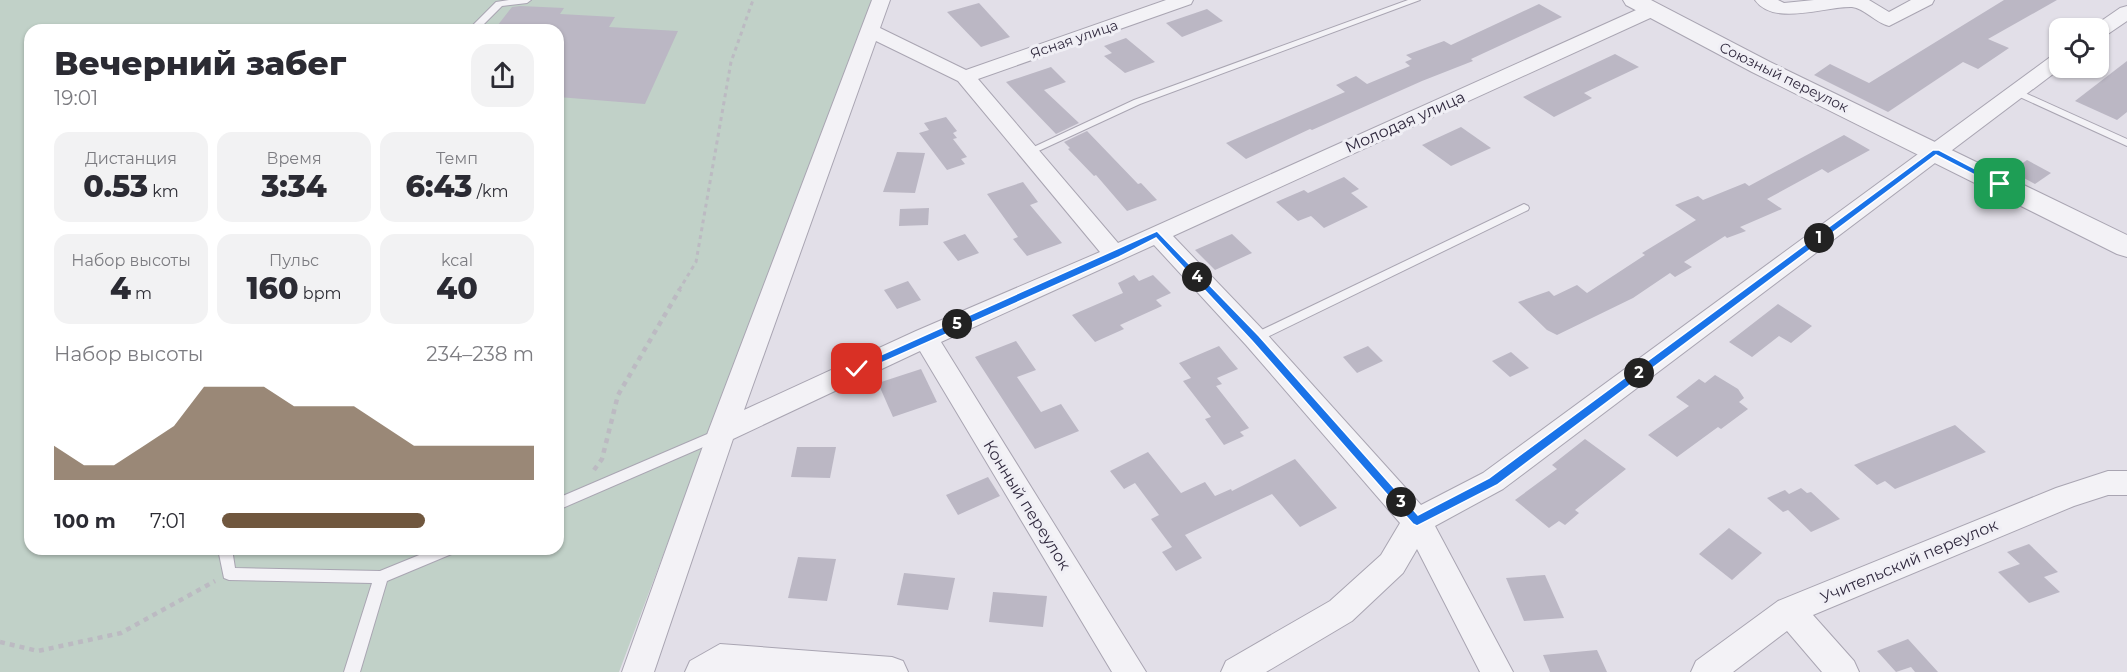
<!DOCTYPE html>
<html lang="ru">
<meta charset="utf-8">
<style>
:root{--surface:#fff;--page:#f2f2f3;--text:#2b2b33;--muted:#7c7c81;--accent:#70573e}
body{margin:0;font-family:Montserrat,sans-serif;background:var(--page);color:var(--text);height:100vh;display:flex;flex-direction:column;font-size:22px;white-space:nowrap}
*{box-sizing:border-box;margin:0}
p{font-size:20px;color:var(--muted)}
.icon{flex:none;width:33px;height:33px;fill:none;stroke:currentColor;stroke-width:2;stroke-linecap:round;stroke-linejoin:round}
.map{position:relative;flex:1;overflow:hidden}
.sheet{position:absolute;left:24px;top:24px;width:540px;height:531px;display:flex;flex-direction:column;background:var(--surface);border-radius:18px;box-shadow:0 2px 4px #0004}
.sheet>*{flex:none}
.tools{position:absolute;left:2049px;top:18px;display:grid;gap:12px}
.tools a{display:grid;place-items:center;width:60px;height:60px;border-radius:12px;background:var(--surface);box-shadow:0 2px 4px #0004;font-size:30px}
.pin{position:absolute;display:grid;place-items:center;width:51px;height:51px;color:#fff;margin:-26px;border-radius:12px;box-shadow:0 3px 9px #0006}
.km{position:absolute;width:30px;height:30px;margin:-15px;border-radius:50%;background:#222;color:#fff;font-size:16px;line-height:30px;text-align:center}
.round{display:grid;place-items:center;flex:none;width:63px;height:63px;border-radius:18px;background:var(--page)}
.overview{display:flex;align-items:center;justify-content:space-between;height:102px;padding:0 30px}
h1{font-size:33px;font-weight:800;line-height:45px}
.stats{display:grid;grid-template-columns:repeat(3,1fr);gap:9px;height:102px;padding:6px 30px}
.stats div{display:grid;align-content:center;border-radius:15px;background:var(--page);text-align:center}
.stats b{font-size:30px;font-weight:800}
.stats small{font-size:16px;font-weight:400}
.stats p{font-size:16px}
.chart{height:168px;padding:12px 30px}
.chart p{display:flex;justify-content:space-between}
.chart svg{width:100%;height:108px;margin-top:6px;fill:var(--accent);opacity:.7}
ul{padding:0 30px;list-style:none;font-size:20px}
li{display:grid;grid-template-columns:96px 72px 1fr;align-items:center;height:45px}
li i{height:15px;border-radius:8px;background:var(--accent)}
.map>svg:first-child{display:block}
.green{fill:#c1d1c8;fill-rule:evenodd}
.building{fill:#bbb7c4}
.lines{fill:none;stroke-linecap:round;stroke-linejoin:round}
.service-casing{stroke:#a9a5b2;stroke-width:2}
.minor-casing{stroke:#a9a5b2;stroke-width:2}
.tertiary-casing{stroke:#a9a5b2;stroke-width:2}
.path-far1{stroke:#bcbac2;stroke-width:3;stroke-dasharray:4 4;stroke-linecap:butt}
.path{stroke:#bcbac2;stroke-width:4.5;stroke-dasharray:5 5;stroke-linecap:butt}
.service{fill:#f3f2f6;fill-rule:evenodd}
.minor{fill:#f3f2f6;fill-rule:evenodd}
.tertiary{fill:#f3f2f6;fill-rule:evenodd}
.route{fill:#1a73e8;stroke:#fff;stroke-width:1.5}
.labels{text-anchor:middle;dominant-baseline:central;stroke-width:6;stroke-linejoin:round;paint-order:stroke}
.far-street-label{font-size:14px;fill:#30293e;stroke:#f0eff5}
.street-label{font-size:16px;fill:#30293e;stroke:#f0eff5}
</style>
<div class="map">
<svg width="2127" height="672" viewBox="0 0 2127 672">
<rect width="100%" height="100%" fill="#e2dfe8"/>
<path class="green" d="M 0,0 L 872,0 L 619,672 L 0,672 ZM 30,30 L 558,30 L 558,549 L 30,549 Z"/>
<g class="building">
<polygon points="2004,0 2057,0 1988,39 2009,48 1978,69 1963,62 1888,112 1814,75 1830,64 1869,83"/>
<polygon points="979,3 1010,37 981,47 947,12"/>
<polygon points="1539,4 1562,17 1471,59 1473,61 1422,81 1312,130 1310,129 1246,159 1226,143 1345,92 1336,85 1356,76 1367,84 1410,66 1405,62 1412,59 1406,55 1444,41 1451,45"/>
<polygon points="520,6 564,8 560,14 615,17 609,27 678,31 645,104 558,97 558,30 494,30 512,7"/>
<polygon points="1207,9 1223,21 1182,37 1166,23"/>
<polygon points="1126,38 1155,62 1125,73 1104,56 1112,53 1104,46"/>
<polygon points="1615,54 1639,67 1584,93 1592,98 1554,117 1523,97"/>
<polygon points="2127,61 2127,112 2117,120 2075,101"/>
<polygon points="1051,67 1066,82 1044,90 1079,123 1056,134 1006,82"/>
<polygon points="946,117 957,131 953,133 957,138 953,139 967,157 961,159 965,164 947,170 919,133 929,130 924,123"/>
<polygon points="1461,127 1491,148 1451,166 1422,145"/>
<polygon points="1087,131 1138,184 1141,183 1157,200 1127,211 1096,175 1094,176 1068,149 1070,148 1064,142"/>
<polygon points="1844,135 1870,150 1828,173 1822,169 1767,199 1782,209 1740,227 1746,231 1727,238 1725,236 1684,262 1692,267 1675,277 1670,273 1633,298 1557,335 1547,330 1518,302 1549,291 1554,296 1577,285 1587,293 1645,255 1642,253 1696,220 1675,205 1698,196 1703,200 1745,183 1749,186"/>
<polygon points="897,152 925,153 915,193 883,192"/>
<polygon points="2027,160 2051,173 2035,184 2011,171"/>
<polygon points="1344,177 1359,189 1351,193 1368,207 1324,228 1311,216 1298,221 1276,202 1304,190 1308,193"/>
<polygon points="1023,182 1038,202 1030,205 1062,243 1027,256 1013,239 1018,237 987,194"/>
<polygon points="929,208 928,225 899,226 900,209"/>
<polygon points="965,234 979,253 958,261 943,242"/>
<polygon points="1232,234 1252,253 1215,270 1195,250"/>
<polygon points="1134,275 1139,281 1153,275 1171,293 1156,300 1162,306 1120,325 1124,329 1095,342 1072,315 1123,293 1118,283"/>
<polygon points="908,281 921,300 897,309 884,290"/>
<polygon points="1778,304 1812,326 1791,343 1779,336 1752,357 1729,342"/>
<polygon points="1016,341 1036,370 1017,377 1041,412 1061,404 1079,431 1035,449 975,357"/>
<polygon points="1219,346 1238,369 1217,378 1222,384 1216,386 1249,428 1240,432 1244,436 1224,445 1205,419 1211,417 1183,381 1191,378 1179,363"/>
<polygon points="1368,346 1383,361 1357,373 1343,357"/>
<polygon points="1511,352 1529,368 1510,377 1492,361"/>
<polygon points="921,369 937,402 893,417 878,383"/>
<polygon points="1715,375 1738,389 1744,398 1739,402 1748,409 1721,429 1718,427 1677,457 1648,435 1689,406 1676,397 1699,379 1705,383"/>
<polygon points="1955,425 1986,452 1895,489 1885,481 1877,485 1854,465"/>
<polygon points="1585,439 1626,469 1575,510 1579,513 1565,525 1559,521 1549,528 1515,500 1557,469 1552,465"/>
<polygon points="797,447 836,447 830,478 791,477"/>
<polygon points="1148,452 1181,493 1205,482 1215,496 1231,489 1232,491 1295,459 1337,508 1300,527 1272,494 1185,535 1202,558 1176,571 1162,552 1172,547 1151,519 1159,515 1135,483 1124,489 1110,471"/>
<polygon points="988,477 1000,496 958,515 946,495"/>
<polygon points="1801,488 1807,493 1811,492 1840,519 1811,532 1788,510 1783,512 1767,498 1785,490 1789,494"/>
<polygon points="1729,528 1762,553 1732,580 1699,554"/>
<polygon points="2029,544 2058,572 2044,577 2060,592 2029,603 1998,572 2020,564 2007,552"/>
<polygon points="798,557 836,559 827,601 788,598"/>
<polygon points="904,573 955,578 948,610 897,605"/>
<polygon points="1545,575 1564,618 1524,621 1506,578"/>
<polygon points="993,592 1047,596 1043,627 989,622"/>
<polygon points="1908,639 1938,672 1915,672 1911,667 1896,672 1877,651"/>
<polygon points="1597,650 1607,672 1550,672 1543,655"/>
</g>
<g class="lines">
<g class="service-casing">
<g id="service">
<polygon points="509,0 531,0 527,3 502,6 478,30 468,30 496,2"/>
<polygon points="1408,0 1420,0 1140,104 1032,154 1028,155 1023,152 1134,100"/>
<polygon points="2014,88 2127,139 2127,146 2011,93 2009,91"/>
<polygon points="1524,204 1528,206 1529,208 1528,210 1259,341 1251,341 1249,338 1251,335"/>
<polygon points="719,429 724,430 725,434 724,438 558,510 558,498"/>
<polygon points="218,549 232,549 235,568 380,571 434,549 456,549 454,553 387,581 360,672 344,672 372,583 229,580 224,578"/>
</g>
</g>
<g class="minor-casing">
<g id="minor">
<path d="M 872,0 L 890,0 L 880,28 L 966,70 L 1166,0 L 1193,0 L 1191,4 L 978,79 L 1118,243 L 1645,6 L 1659,6 L 1661,10 L 1659,14 L 1173,236 L 1264,331 L 1421,505 L 1483,473 L 2053,55 L 2060,53 L 2061,68 L 1503,489 L 1435,526 L 1513,672 L 1480,672 L 1417,549 L 1403,573 L 1352,621 L 1266,672 L 1221,672 L 1226,661 L 1330,601 L 1381,555 L 1400,523 L 1246,345 L 1154,245 L 941,342 L 1146,672 L 1112,672 L 920,351 L 733,439 L 654,672 L 622,672 L 708,432 ZM 876,41 L 958,81 L 1100,252 L 916,331 L 744,410 Z"/>
<path d="M 1755,0 L 1778,0 L 1784,3 L 1814,0 L 1869,0 L 1889,12 L 1911,0 L 1934,0 L 1932,4 L 1889,26 C 1876,23 1864,8 1852,7 C 1825,6 1774,27 1755,0 Z"/>
<polygon points="2127,6 2127,21 2105,36 2098,38 2098,28 2091,28 2120,8"/>
<polygon points="2108,471 2127,471 2127,495 2108,495 2074,506 1813,615 1854,661 1859,672 1822,672 1787,631 1733,672 1691,672 1696,661 1778,601 2056,488"/>
<polygon points="720,644 892,657 903,661 908,672 685,672 690,661"/>
</g>
</g>
<g class="tertiary-casing">
<polygon id="tertiary" points="1623,0 1651,0 1770,62 2127,235 2127,257 2117,254 1752,72 1626,5"/>
</g>
<polyline class="path-far1" points="679,290 696,262 731,62 753,0"/>
<g class="path">
<polyline points="594,470 602,459 618,395 680,289"/>
<polyline points="0,642 38,651 121,633 215,581"/>
</g>
<use href="#service" class="service"/>
<use href="#minor" class="minor"/>
<use href="#tertiary" class="tertiary"/>
</g>
<polygon class="route" points="1933,150 1939,150 2004,184 1996,186 1936,155 1497,485 1417,526 1413,524 1252,341 1156,238 1119,257 861,372 854,372 852,369 854,367 1157,231 1259,336 1418,515 1489,478"/>
<g class="labels">
<g class="far-street-label">
<text transform="translate(1074 39) rotate(-19)">Ясная улица</text>
<text transform="translate(1784 77) rotate(26)">Союзный переулок</text>
</g>
<g class="street-label">
<text transform="translate(1405 122) rotate(-24)">Молодая улица</text>
<text transform="translate(1027 505) rotate(58)">Конный переулок</text>
<text transform="translate(1909 561) rotate(-23)">Учительский переулок</text>
</g>
</g>
</svg>
<div class="tools">
<a><svg class="icon" aria-label="locate" viewBox="0 0 24 24"><circle cx="12" cy="12" r="6"/><path d="M12 2v4M12 18v4M2 12h4M18 12h4"/></svg></a>
</div>
<div class="pin" style="left:2000px;top:184px;background:#1e9e55"><svg class="icon" aria-label="arrive" viewBox="0 0 24 24"><path d="M6 21V4h12l-3 4 3 4H6"/></svg></div>
<div class="pin" style="left:857px;top:369px;background:#d93025"><svg class="icon" aria-label="check" viewBox="0 0 24 24"><path d="M5 12l5 5 9-10"/></svg></div>
<b class="km" style="left:1819px;top:238px">1</b>
<b class="km" style="left:1639px;top:373px">2</b>
<b class="km" style="left:1401px;top:502px">3</b>
<b class="km" style="left:1197px;top:277px">4</b>
<b class="km" style="left:957px;top:324px">5</b>
<section class="sheet">
<div class="overview"><div><h1>Вечерний забег</h1><p>19:01</p></div><a class="round"><svg class="icon" aria-label="share" viewBox="0 0 24 24"><path d="M12 15V3M7 8l5-5 5 5M5 13v7h14v-7"/></svg></a></div>
<div class="stats">
<div><p>Дистанция</p><b>0.53<small> km</small></b></div>
<div><p>Время</p><b>3:34</b></div>
<div><p>Темп</p><b>6:43<small> /km</small></b></div>
</div>
<div class="stats">
<div><p>Набор высоты</p><b>4<small> m</small></b></div>
<div><p>Пульс</p><b>160<small> bpm</small></b></div>
<div><p>kcal</p><b>40</b></div>
</div>
<div class="chart"><p><span>Набор высоты</span>234–238 m</p>
<svg viewBox="0 0 160 44" preserveAspectRatio="none"><path d="M0 44V30L10 38L20 38L30 30L40 22L50 6L60 6L70 6L80 14L90 14L100 14L110 22L120 30L130 30L140 30L150 30L160 30V44z"/></svg>
</div>
<ul>
<li><b>100 m</b>7:01<i style="width:65%"></i></li>
</ul>
</section>
</div>
